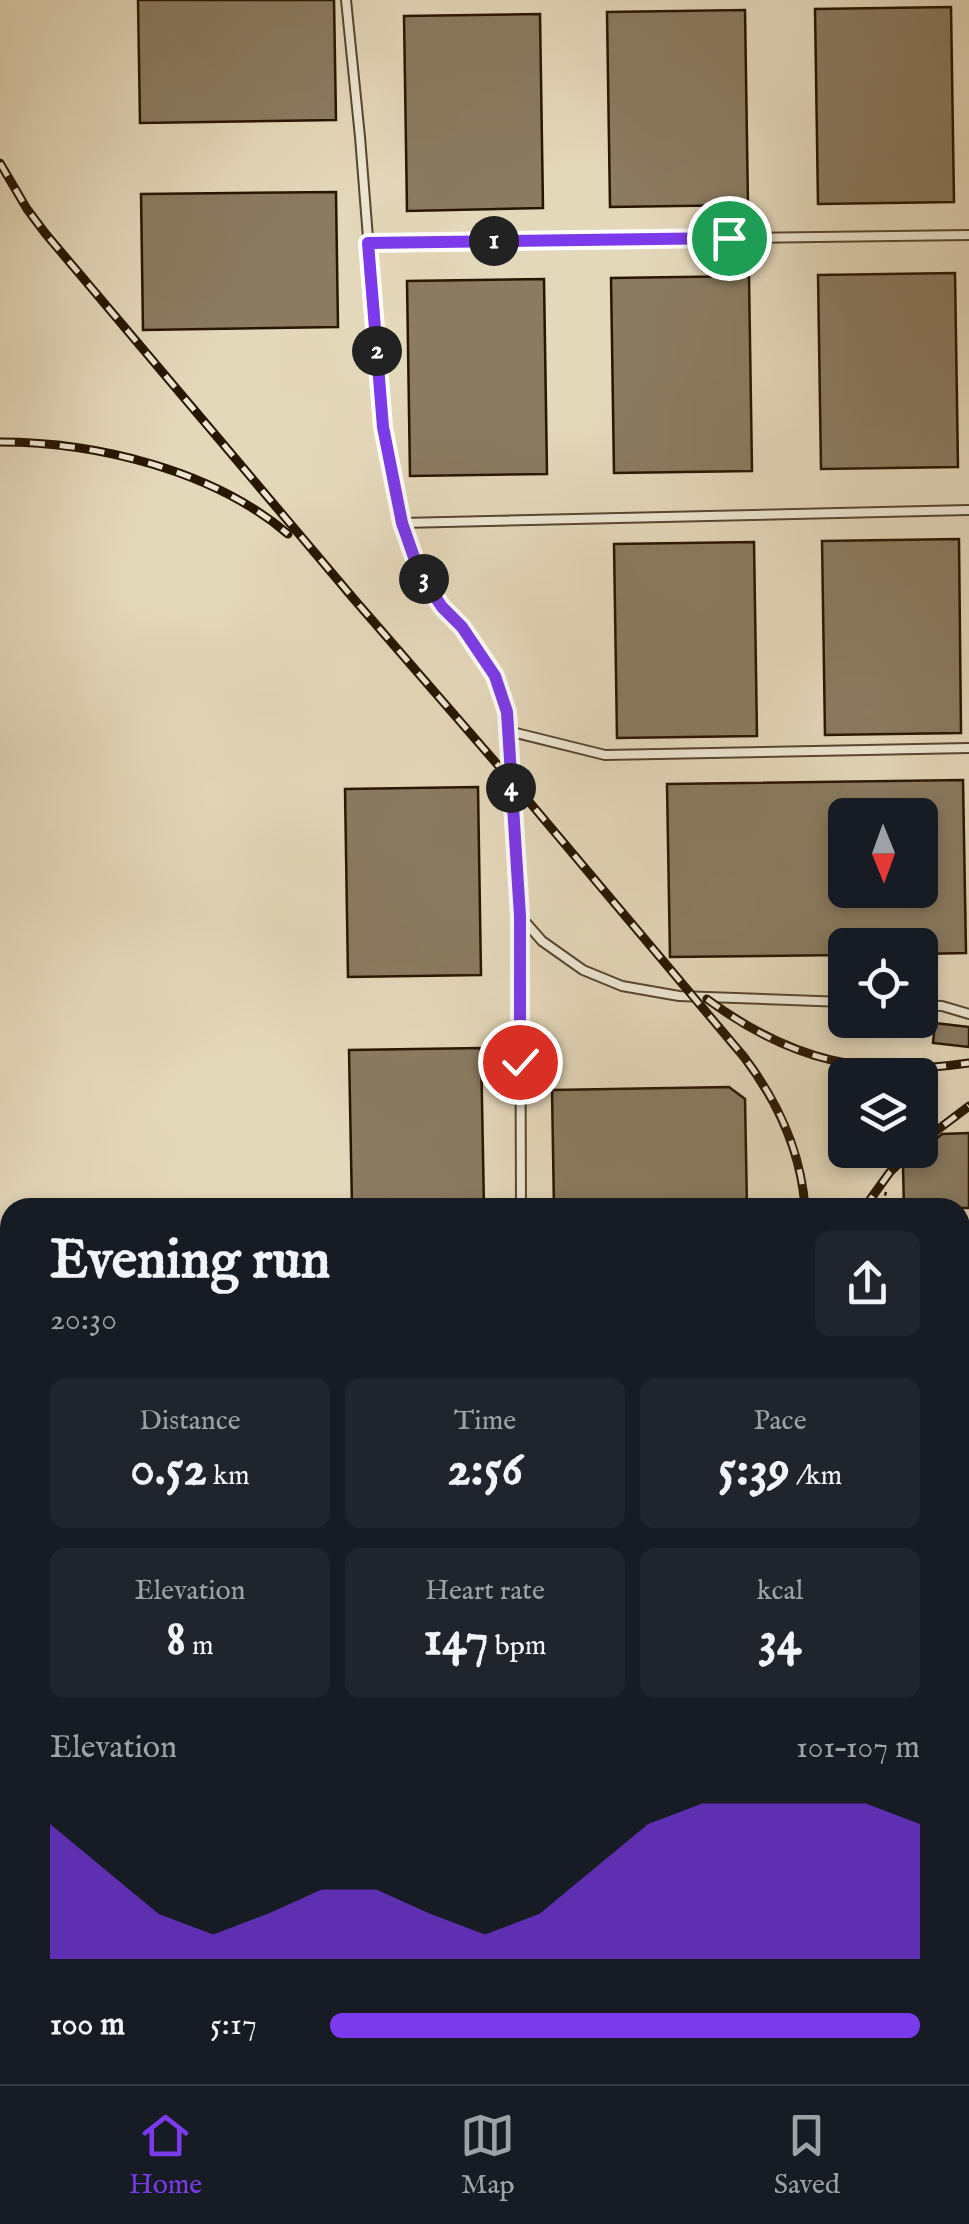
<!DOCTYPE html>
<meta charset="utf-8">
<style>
:root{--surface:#171b24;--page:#20242c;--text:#f1f3f6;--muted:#9ea1a6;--line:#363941;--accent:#7c3aed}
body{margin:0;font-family:"IM FELL English",serif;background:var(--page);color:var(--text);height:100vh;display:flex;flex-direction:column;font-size:38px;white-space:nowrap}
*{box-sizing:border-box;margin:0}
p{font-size:32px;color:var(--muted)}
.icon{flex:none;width:55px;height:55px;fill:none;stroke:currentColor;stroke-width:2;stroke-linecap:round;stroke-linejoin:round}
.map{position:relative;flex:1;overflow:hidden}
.drawer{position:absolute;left:0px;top:1198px;width:970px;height:888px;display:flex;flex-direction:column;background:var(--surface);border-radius:30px 30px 0 0;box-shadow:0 5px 15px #0003}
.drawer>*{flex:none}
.needle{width:65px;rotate:179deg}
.tools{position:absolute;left:828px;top:798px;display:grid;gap:20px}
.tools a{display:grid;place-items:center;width:110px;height:110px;border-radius:15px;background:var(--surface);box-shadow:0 5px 15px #0003;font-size:50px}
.pin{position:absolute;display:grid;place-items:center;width:85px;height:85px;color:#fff;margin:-42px;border:5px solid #fff;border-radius:50%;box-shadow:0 2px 10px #0007}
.km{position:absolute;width:50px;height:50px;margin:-25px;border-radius:50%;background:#222;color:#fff;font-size:28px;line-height:50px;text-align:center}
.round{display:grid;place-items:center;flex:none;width:105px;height:105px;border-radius:15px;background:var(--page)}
.overview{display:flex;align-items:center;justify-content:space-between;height:170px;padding:0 50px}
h1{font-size:55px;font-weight:800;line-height:75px}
.stats{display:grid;grid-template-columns:repeat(3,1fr);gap:15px;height:170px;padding:10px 50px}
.stats div{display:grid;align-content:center;border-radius:15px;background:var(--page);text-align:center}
.stats b{font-size:50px;font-weight:800}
.stats small{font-size:28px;font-weight:400}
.stats p{font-size:28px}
.chart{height:280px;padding:20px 50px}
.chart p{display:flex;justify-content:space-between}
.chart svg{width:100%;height:180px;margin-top:10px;fill:var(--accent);opacity:.7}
ul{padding:0 50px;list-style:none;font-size:32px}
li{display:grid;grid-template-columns:160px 120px 1fr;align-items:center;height:75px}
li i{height:25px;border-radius:12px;background:var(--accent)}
.tab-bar{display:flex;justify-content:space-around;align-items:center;height:140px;border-top:2px solid var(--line);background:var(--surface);font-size:28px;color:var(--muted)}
.tab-bar a{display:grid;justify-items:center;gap:5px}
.tab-bar .selected{color:var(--accent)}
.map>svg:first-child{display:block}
.building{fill:#8a7b61;stroke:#281601;stroke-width:2.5;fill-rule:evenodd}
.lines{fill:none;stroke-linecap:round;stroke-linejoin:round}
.service-casing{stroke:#57462f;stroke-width:12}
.minor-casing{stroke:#57462f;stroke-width:20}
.path{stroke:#281601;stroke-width:2.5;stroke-dasharray:8 5;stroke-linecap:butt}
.service{stroke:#ede6d2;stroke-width:8}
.minor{stroke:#ede6d2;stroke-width:15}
.rail-casing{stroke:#281601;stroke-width:9}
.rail{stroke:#ede6d2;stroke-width:5;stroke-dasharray:15;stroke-linecap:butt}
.route-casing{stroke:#fff;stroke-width:20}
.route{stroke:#7c3aed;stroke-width:12}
</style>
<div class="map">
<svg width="969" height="2084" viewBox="0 0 969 2084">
<rect width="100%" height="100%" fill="#e4d8ba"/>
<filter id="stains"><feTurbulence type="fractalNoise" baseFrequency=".002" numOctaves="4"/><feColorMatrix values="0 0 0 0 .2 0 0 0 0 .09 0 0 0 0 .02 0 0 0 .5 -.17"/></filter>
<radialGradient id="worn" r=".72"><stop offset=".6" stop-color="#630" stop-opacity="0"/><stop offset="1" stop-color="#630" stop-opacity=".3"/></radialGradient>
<g class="building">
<polygon points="138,0 334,0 336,120 140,123"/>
<polygon points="951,7 954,202 818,204 815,9"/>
<polygon points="745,10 748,205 610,207 607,12"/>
<polygon points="540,14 543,208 407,211 404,16"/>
<polygon points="336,192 338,327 143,330 141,194"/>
<polygon points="955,273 958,467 821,469 818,275"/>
<polygon points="749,276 752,471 614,473 611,278"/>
<polygon points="544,279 547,474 410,476 407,281"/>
<polygon points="959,539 961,733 825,735 822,541"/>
<polygon points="754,542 757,736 617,738 614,544"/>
<path d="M 963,780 L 966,953 L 920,954 L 920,945 L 845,945 L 845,955 L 670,957 L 667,784 ZM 845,815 L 920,815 L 920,890 L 845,890 Z"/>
<polygon points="478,787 481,975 348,977 345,789"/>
<polygon points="935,1023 969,1027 969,1047 933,1043"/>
<polygon points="481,1048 484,1208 352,1208 349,1050"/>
<polygon points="729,1087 745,1099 747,1208 554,1208 552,1090"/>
<polygon points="969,1133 969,1208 904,1208 903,1167 942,1134"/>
</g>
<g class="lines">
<g class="service-casing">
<g id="service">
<polyline points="346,0 360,137 383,427 402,523 416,563 428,586 442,607 462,627 495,676 507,712 520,916 521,1208"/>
<polyline points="368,243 969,235"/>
<polyline points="402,523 969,510"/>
<polyline points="508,731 605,755 969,748"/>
<polyline points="520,916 542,941 583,970 622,986 679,996 845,1002"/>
<polyline points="920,1005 942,1006 969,1014"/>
<polyline points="960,1647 969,1647"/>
<polyline points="90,2084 108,2075"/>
<polyline points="541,2084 541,2075"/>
</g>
</g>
<g class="minor-casing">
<g id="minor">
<polyline points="960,2004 969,2004"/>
<polyline points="0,2023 10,2022"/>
<polyline points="775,2084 775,2075"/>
</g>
</g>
<g class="path">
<polyline points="881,1208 886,1192"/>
<polyline points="960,1274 969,1274"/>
</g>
<use href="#service" class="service"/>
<use href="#minor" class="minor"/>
<g class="rail-casing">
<g id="rail">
<path d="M 0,163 L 27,209 L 45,233 L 353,598 L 510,779 L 744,1057 C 778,1102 801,1151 805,1208"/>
<path d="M 0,442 C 96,442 213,470 288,534"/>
<path d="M 707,999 C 791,1061 866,1078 969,1063"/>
<polyline points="920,1143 969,1106"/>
<polyline points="864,1208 890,1172 913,1150"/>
<polyline points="960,1870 969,1870"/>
<polyline points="960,1885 969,1885"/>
<polyline points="600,2084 607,2075"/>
</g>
</g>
<use href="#rail" class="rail"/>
</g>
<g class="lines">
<g class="route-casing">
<polyline id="route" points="520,1062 520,916 507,712 495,676 462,627 442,607 428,586 416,563 402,523 383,427 368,243 729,238"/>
</g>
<use href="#route" class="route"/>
</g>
<rect width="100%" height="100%" filter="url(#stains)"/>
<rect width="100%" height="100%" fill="url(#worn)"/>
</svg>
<div class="tools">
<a><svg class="needle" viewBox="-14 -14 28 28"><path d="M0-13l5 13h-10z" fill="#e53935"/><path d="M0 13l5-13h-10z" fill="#9ea1a6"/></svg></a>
<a><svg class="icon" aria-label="locate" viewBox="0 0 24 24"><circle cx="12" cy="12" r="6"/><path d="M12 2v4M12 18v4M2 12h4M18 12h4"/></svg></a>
<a><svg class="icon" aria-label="layers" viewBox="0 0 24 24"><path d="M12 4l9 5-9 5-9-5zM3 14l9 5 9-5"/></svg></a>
</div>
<div class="pin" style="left:729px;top:238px;background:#1e9e55"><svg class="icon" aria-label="arrive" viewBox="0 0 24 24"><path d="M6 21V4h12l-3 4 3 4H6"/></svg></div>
<div class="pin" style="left:520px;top:1062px;background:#d93025"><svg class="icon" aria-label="check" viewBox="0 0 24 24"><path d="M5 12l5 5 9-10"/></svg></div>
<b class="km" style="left:494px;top:241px">1</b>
<b class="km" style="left:377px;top:351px">2</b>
<b class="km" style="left:424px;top:579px">3</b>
<b class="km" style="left:511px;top:788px">4</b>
<section class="drawer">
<div class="overview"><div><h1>Evening run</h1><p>20:30</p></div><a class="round"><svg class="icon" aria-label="share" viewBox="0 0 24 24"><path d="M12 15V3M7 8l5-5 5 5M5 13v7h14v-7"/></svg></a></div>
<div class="stats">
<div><p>Distance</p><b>0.52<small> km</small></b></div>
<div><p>Time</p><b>2:56</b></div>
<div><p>Pace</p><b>5:39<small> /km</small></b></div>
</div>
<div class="stats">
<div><p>Elevation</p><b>8<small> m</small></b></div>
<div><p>Heart rate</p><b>147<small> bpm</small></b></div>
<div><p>kcal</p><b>34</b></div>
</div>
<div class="chart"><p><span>Elevation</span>101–107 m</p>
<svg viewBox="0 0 160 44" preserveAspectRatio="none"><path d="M0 44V11L10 22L20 33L30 38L40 33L50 27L60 27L70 33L80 38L90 33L100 22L110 11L120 6L130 6L140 6L150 6L160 11V44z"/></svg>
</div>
<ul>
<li><b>100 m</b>5:17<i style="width:100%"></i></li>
</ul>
</section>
</div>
<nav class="tab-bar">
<a class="selected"><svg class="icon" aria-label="home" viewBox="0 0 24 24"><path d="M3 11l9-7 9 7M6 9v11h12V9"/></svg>Home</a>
<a><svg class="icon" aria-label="map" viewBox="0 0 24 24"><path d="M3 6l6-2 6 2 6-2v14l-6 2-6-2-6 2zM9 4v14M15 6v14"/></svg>Map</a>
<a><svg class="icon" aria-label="saved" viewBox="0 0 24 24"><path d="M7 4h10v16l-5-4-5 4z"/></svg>Saved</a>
</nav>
